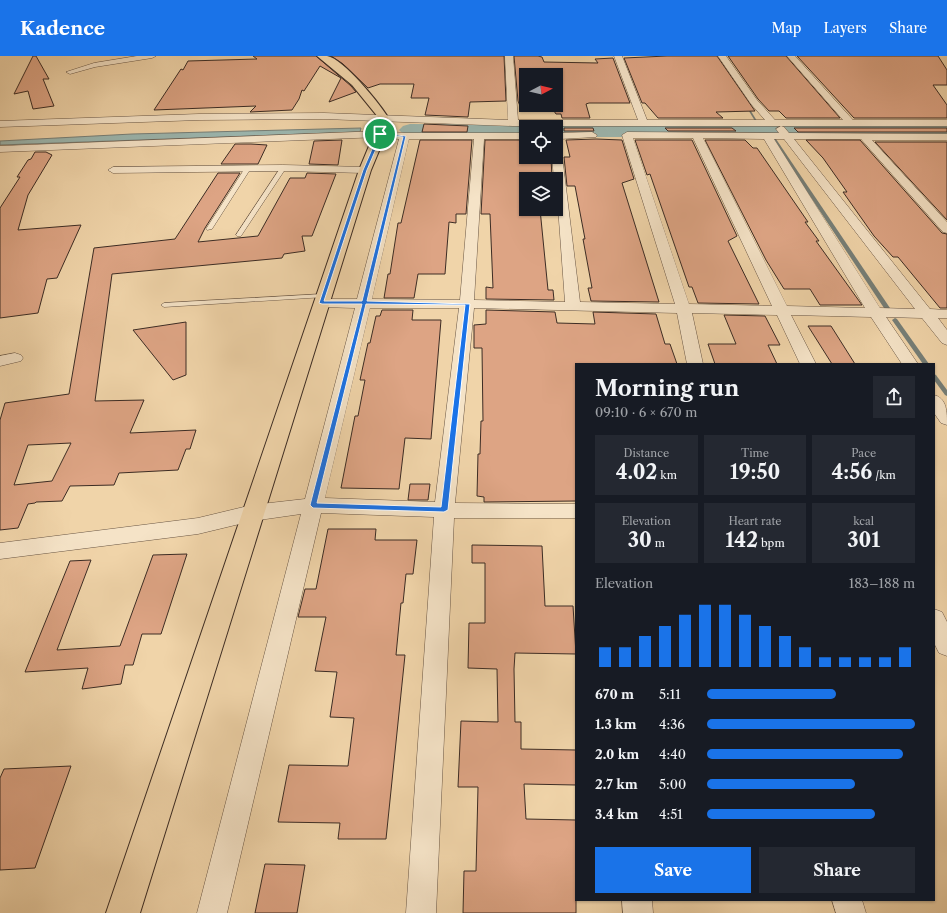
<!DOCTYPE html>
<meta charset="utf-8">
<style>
:root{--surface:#171b24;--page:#242831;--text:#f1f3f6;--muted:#9ea1a6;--accent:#1a73e8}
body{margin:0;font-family:"Libre Caslon Text",serif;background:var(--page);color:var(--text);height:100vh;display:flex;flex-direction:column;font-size:15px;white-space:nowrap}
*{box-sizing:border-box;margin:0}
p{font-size:13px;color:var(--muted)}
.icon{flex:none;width:22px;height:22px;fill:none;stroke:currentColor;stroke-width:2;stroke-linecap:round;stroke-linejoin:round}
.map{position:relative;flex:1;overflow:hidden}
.panel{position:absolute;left:575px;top:307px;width:360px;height:538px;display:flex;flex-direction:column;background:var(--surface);border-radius:0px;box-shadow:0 1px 3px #0004}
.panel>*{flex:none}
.needle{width:26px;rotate:83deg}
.controls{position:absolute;left:519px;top:12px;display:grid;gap:8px}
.controls a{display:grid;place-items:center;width:44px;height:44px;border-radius:0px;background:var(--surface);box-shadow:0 1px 3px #0004;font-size:20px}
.pin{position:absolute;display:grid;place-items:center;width:34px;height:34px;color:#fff;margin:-17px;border:2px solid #fff;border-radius:50%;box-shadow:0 1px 4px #0007}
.round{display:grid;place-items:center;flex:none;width:42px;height:42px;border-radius:0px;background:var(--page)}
.overview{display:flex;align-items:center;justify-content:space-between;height:68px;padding:0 20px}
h1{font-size:22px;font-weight:700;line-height:30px}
.figures{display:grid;grid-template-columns:repeat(3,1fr);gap:6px;height:68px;padding:4px 20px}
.figures div{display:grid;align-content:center;border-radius:0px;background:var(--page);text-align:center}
.figures b{font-size:20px;font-weight:700}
.figures small{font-size:11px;font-weight:400}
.figures p{font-size:11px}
.chart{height:112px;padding:8px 20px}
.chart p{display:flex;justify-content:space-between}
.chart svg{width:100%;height:72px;margin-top:4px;stroke:var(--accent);stroke-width:6}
.primary-button{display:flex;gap:8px;margin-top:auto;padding:8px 20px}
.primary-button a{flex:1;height:46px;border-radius:0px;background:var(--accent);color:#fff;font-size:16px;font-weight:700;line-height:46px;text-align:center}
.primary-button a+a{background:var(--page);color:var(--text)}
ul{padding:0 20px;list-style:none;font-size:13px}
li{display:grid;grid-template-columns:64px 48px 1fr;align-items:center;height:30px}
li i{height:10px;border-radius:5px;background:var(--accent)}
header{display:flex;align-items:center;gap:24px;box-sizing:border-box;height:56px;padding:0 20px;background:var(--accent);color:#fff}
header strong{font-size:19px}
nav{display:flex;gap:22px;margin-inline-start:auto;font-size:14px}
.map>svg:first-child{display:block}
.water{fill:#9cb7b0;stroke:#767f78}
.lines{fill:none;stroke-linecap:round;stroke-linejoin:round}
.stream{fill:#767f78;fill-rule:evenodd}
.river{fill:#9cb7b0;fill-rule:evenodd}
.building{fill:#dda484;stroke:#3c2c24;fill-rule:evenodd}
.service-casing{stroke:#695645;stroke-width:1}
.minor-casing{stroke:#695645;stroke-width:1}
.primary-casing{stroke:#3c2c24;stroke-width:2}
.service{fill:#f5e3c7;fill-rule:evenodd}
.minor{fill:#f5e3c7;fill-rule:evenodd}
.primary{fill:#f0d4a9;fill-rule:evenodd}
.route{fill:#1a73e8;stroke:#fff;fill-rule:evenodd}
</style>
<header>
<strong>Kadence</strong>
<nav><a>Map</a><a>Layers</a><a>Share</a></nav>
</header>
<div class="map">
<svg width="947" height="857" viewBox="0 0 947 857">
<rect width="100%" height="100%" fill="#f0d4a9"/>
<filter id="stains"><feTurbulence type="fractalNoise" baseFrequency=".005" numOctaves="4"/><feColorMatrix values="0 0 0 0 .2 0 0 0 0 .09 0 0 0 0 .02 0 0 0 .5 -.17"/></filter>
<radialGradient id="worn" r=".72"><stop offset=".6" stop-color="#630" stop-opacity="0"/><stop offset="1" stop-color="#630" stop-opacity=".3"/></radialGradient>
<polygon class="water" points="361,72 360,76 0,89 0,85 132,78"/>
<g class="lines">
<g class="stream">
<polygon points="744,47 746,47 757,65 755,65"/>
<polygon points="773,82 776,83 890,252 889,253 885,253 884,252 772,83"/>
<polygon points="895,262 897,263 929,308 923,308 892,264"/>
<polygon points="934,318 936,319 947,334 947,340 945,339 934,324"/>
</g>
<g class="river">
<polygon points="410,68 526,69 534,71 526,71 526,81 410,80 403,78 399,74 403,70"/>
<polygon points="556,69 947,69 947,81 556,81 556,71 548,71"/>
</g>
</g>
<g class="building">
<polygon points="33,0 36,0 49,23 43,23 54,50 33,53 28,35 14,38"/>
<polygon points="253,0 316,0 351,30 356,36 329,46 341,22 320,10 304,35 302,34 299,43 292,54 250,56 256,50 154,54 181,13 183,14 188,5 257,3"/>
<polygon points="331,0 504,0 506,45 470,46 468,61 425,59 429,42 411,42 414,28 380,28 368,32 343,8"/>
<path d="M 514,0 L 538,0 L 542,1 L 544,6 L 598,7 L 595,3 L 613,2 L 630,47 L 589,47 L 586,48 L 590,62 L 562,62 L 561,58 L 556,58 L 554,55 L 522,55 L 518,45 ZM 526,19 L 556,19 L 556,49 L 526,49 Z"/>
<polygon points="667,0 717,0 755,55 716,56 723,62 658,62 645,47 642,47 624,2"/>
<polygon points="728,0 786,0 840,62 786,62 779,55 769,55 758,43"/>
<polygon points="797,0 938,0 947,14 947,29 933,29 947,49 947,62 854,62"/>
<polygon points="424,68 468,70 467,76 422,76"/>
<polygon points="564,72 593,72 594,75 564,75"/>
<polygon points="665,72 732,72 736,75 668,75"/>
<polygon points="794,72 947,72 947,76 798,76"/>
<polygon points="596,83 622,84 634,123 622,127 659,246 591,245 588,232 592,232 583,183 585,183 575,130 567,130 564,101 570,101 566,84"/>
<polygon points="342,84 338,109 309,108 314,85"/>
<polygon points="420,84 472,84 466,158 456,158 456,167 449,166 445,218 418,218 414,242 384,242 388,218 390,218 398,167 401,167"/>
<polygon points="485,84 526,84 526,101 551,101 552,123 526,123 526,153 540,153 548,234 553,234 554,244 486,243 486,231 493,232 490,158 481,158"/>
<polygon points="635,84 692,84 737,180 728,185 759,248 698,247 692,231 689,231 650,118 647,119"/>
<polygon points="705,84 745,84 753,92 757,92 808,166 805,166 819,185 816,185 862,249 820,249 810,233 784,233 766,204"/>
<polygon points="806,84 860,84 942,177 947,178 947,252 940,252 898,201 893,201 874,180 843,136 847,136 823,102"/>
<polygon points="875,86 947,86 947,164"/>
<polygon points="235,88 251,88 267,89 258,108 221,108"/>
<polygon points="35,96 46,96 52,99 28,139 18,174 81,169 57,222 47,223 38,257 0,262 0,152 20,121 17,121 28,104 31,103"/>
<path d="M 218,117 L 240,117 L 205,172 L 198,186 L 258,180 L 290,122 L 305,122 L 307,117 L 336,118 L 312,180 L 302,180 L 305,195 L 284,198 L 282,202 L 112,218 L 95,345 L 144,344 L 130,377 L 196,374 L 190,393 L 186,393 L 178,414 L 119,417 L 114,429 L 70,430 L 62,445 L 36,446 L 35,447 L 28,448 L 18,472 L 0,474 L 0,364 L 5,347 L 69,338 L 94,192 L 175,183 ZM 71,387 L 52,425 L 14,429 L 28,389 Z"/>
<polygon points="382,254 413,254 412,264 441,264 431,383 405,382 399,433 341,432 355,360 358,360 365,324 360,324 368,287 370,287 376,260 380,260"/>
<polygon points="486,254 555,256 557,267 595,268 593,256 656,258 665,288 670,288 677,308 576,308 576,445 484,446 484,441 477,440 478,398 480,398 481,365 483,365 482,292 474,292 474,269 486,268"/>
<polygon points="724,259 765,260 780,289 768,289 777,308 715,308 708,288 736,288"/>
<polygon points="186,266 186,319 173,324 133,274"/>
<polygon points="808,270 831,270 855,308 832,308"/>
<polygon points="410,428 430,428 428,444 408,444"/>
<polygon points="328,473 376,473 375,484 417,484 413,518 406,518 403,547 401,547 396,599 405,599 386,783 338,783 340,767 278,766 289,709 348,710 354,662 330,661 337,616 315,615 326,561 298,561 305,533 316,533"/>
<polygon points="472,489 542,490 545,550 573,550 576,598 515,597 514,613 515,666 521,666 521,693 576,694 576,729 524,728 526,763 576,764 576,857 463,857 464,815 476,815 478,731 458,731 461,665 498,666 497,613 468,612 469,567 485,567 485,507 472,507"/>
<polygon points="187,498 161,578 142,578 133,609 125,609 121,628 82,633 88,612 25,616 70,505 91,504 57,594 120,590 153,499"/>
<polygon points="71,710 35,812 0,814 0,722 4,713"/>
<polygon points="265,808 305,809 297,857 255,857"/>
</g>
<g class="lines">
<g class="service-casing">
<g id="service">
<polygon points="248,110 251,112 212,173 207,174 206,173 245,112"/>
<polygon points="281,111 286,112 241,180 237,180 236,179"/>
<polygon points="323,238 325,239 325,241 164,251 161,249 164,247"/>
</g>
</g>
<g class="minor-casing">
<g id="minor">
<polygon points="137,0 156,0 152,2 95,11 70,18 66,16 94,7"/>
<polygon points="505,0 513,0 518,64 638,64 614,0 622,0 647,64 765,64 751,48 718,0 726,0 757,44 775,64 843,64 787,0 795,0 853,64 947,64 947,70 513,70 324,63 199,64 0,71 0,65 199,58 324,57 508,64"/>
<path d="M 781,70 L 784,71 L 789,77 L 947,78 L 947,84 L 872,84 L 947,166 L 947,177 L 943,176 L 861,83 L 794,83 L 930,253 L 947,254 L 947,262 L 938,262 L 947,274 L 947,289 L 942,287 L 922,262 L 886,261 L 918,308 L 902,308 L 871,261 L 791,259 L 816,308 L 800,308 L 777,259 L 692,257 L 703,308 L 687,308 L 677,257 L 474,252 L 455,447 L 576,448 L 576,462 L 454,462 L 436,857 L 406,857 L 434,461 L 321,457 L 227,857 L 197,857 L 301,458 L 252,465 L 198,478 L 0,503 L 0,487 L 198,462 L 252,449 L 305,443 L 355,252 L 321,251 L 316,250 L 314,247 L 316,244 L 321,243 L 357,243 L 399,83 L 380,81 L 0,96 L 0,90 L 380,75 L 405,77 L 526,77 L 526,83 L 484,83 L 474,244 L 565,246 L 556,123 L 554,123 L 552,101 L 556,101 L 556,77 L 592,76 L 597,79 L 596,81 L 560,83 L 580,246 L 675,248 L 622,79 L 627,76 L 779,77 L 776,73 ZM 633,82 L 693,82 L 772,250 L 689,248 ZM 703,82 L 764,83 L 865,252 L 787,250 ZM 409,83 L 474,83 L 460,244 L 372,243 ZM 774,83 L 784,83 L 915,253 L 880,252 ZM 370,252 L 459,252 L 435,446 L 325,442 Z"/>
<polygon points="283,109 365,111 370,114 365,117 283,115 113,117 108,114 113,111"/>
<polygon points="15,297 21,299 23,302 21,305 0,310 0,300"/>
<path d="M 934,339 C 947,342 947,356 947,369 L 941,367 L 934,357 Z"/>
<polygon points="934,553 942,556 947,566 947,600 939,597 934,587"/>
<polygon points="622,844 652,844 653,857 623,857"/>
<polygon points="832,844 862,844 866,857 836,857"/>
</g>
</g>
<g class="primary-casing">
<path id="primary" d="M 317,0 C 320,0 324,0 327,0 C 344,3 378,46 388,61 L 386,78 L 371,114 L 140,857 L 106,857 L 359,114 L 374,78 L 378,61 L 352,29 Z"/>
</g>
<use href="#service" class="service"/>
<use href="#minor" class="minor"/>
<use href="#primary" class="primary"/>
</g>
<path class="route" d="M 379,77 L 406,80 L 367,245 L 470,248 L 448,454 L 444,456 L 313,452 L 310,449 L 362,248 L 322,248 L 319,247 L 363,114 ZM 382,79 L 403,81 L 362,245 L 324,245 L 367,114 ZM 366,248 L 465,249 L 441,451 L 317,447 Z"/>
<rect width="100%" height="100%" filter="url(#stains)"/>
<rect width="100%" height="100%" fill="url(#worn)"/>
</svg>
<div class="controls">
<a><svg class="needle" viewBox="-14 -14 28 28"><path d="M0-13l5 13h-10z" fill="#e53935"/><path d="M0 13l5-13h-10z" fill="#9ea1a6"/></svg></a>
<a><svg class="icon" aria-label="locate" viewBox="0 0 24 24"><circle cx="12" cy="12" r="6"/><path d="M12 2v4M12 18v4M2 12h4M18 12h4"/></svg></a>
<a><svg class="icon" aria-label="layers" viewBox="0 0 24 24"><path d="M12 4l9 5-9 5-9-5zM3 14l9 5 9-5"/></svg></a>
</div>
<div class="pin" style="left:380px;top:78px;background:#1e9e55"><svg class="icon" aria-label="arrive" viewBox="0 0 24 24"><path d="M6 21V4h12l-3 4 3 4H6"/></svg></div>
<section class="panel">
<div class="overview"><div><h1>Morning run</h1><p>09:10 · 6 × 670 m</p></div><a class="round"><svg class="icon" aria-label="share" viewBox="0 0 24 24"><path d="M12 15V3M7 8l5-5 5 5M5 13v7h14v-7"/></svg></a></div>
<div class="figures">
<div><p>Distance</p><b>4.02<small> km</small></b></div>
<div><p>Time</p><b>19:50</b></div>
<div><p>Pace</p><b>4:56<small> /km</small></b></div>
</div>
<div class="figures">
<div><p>Elevation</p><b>30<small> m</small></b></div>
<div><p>Heart rate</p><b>142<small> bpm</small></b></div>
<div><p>kcal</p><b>301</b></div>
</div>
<div class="chart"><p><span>Elevation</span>183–188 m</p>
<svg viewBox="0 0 160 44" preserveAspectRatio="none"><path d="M5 44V32M15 44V32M25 44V25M35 44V19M45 44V12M55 44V6M65 44V6M75 44V12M85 44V19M95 44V25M105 44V32M115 44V38M125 44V38M135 44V38M145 44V38M155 44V32"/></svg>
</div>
<ul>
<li><b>670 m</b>5:11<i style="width:62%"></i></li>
<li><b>1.3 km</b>4:36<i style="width:100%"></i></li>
<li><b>2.0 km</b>4:40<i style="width:94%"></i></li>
<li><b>2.7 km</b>5:00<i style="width:71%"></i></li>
<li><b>3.4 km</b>4:51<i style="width:81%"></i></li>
</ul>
<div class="primary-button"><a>Save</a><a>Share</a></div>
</section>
</div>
